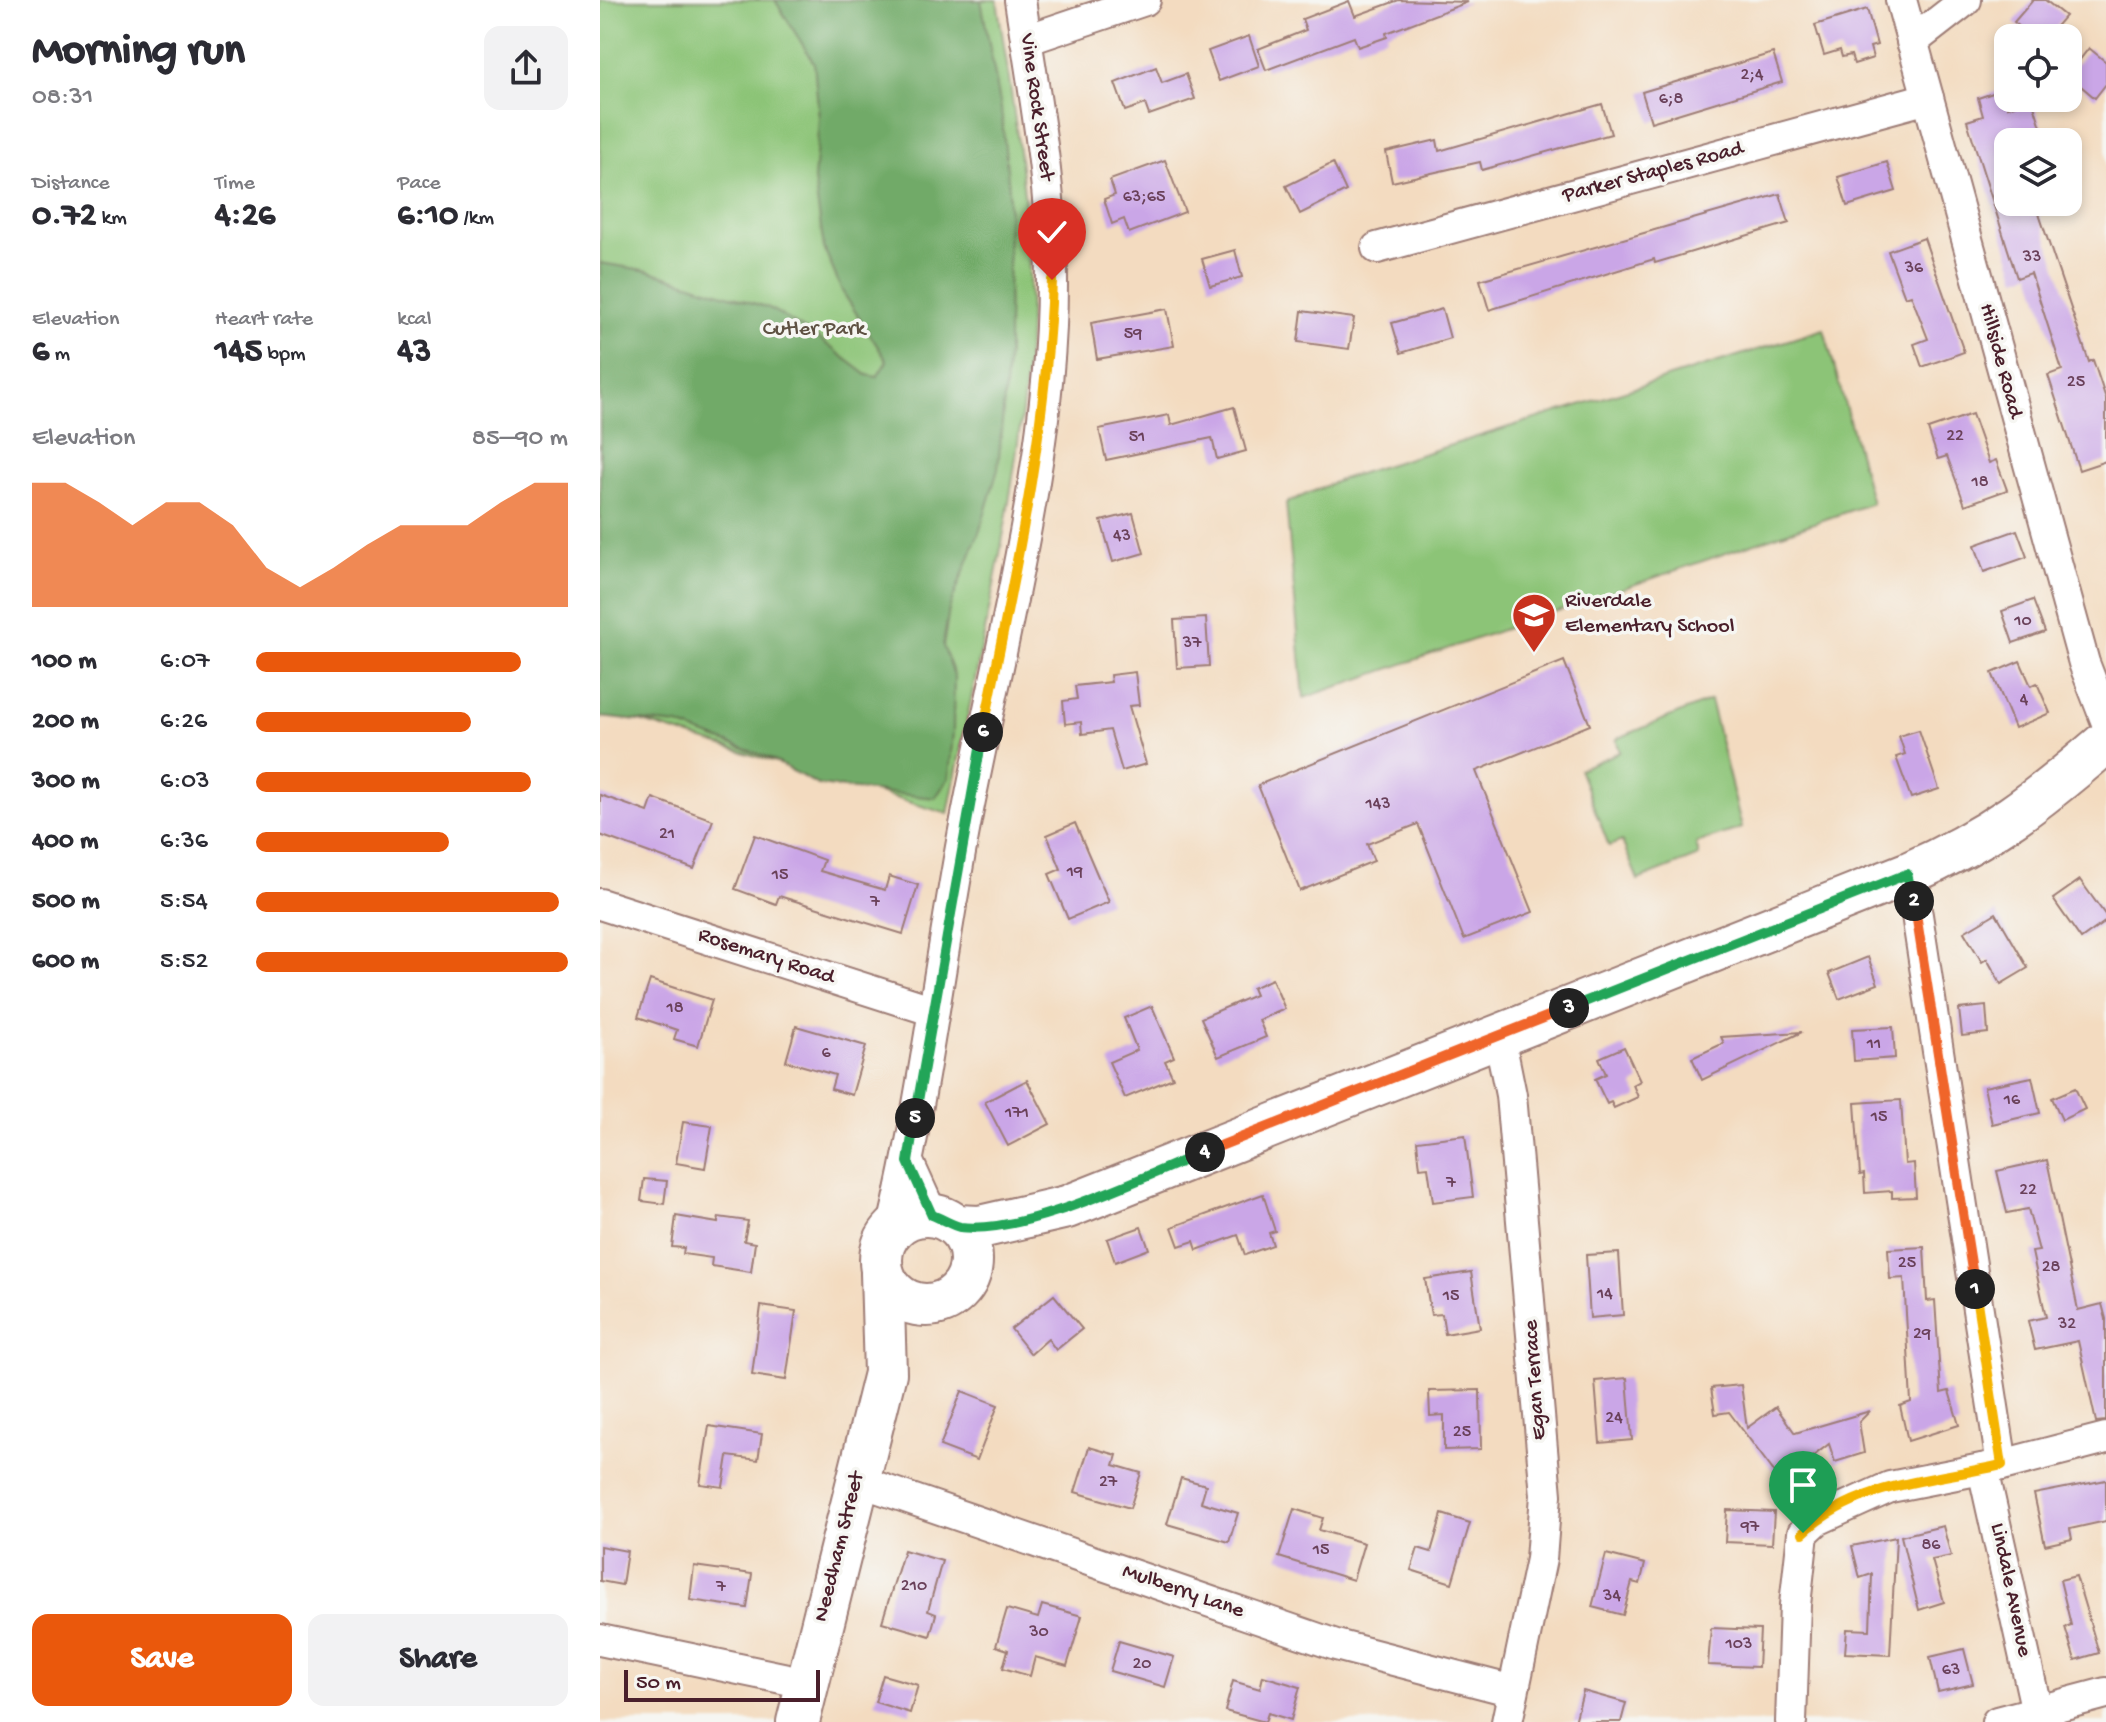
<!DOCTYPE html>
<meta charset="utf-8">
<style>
:root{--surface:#fff;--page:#f2f2f3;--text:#2b2b33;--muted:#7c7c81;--accent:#ea580c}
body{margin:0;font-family:"Gochi Hand",sans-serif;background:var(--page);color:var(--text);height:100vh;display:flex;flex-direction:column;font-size:30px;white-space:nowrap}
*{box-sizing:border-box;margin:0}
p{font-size:26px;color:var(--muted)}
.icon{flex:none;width:44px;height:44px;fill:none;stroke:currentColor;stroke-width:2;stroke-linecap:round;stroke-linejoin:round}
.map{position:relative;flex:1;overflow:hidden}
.details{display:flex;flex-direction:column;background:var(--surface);width:600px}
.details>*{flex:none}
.controls{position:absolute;left:1394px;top:24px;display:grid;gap:16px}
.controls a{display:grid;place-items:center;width:88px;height:88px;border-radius:16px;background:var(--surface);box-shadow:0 4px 12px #0003;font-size:40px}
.scale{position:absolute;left:24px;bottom:20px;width:196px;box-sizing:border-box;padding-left:8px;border:4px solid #4a1f2b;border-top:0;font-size:22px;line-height:28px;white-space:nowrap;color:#4a1f2b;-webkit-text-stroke:6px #f6f6f2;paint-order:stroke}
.pin{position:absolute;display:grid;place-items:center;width:68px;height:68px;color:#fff;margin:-82px -34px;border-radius:50% 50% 50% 0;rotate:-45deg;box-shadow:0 0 8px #0007}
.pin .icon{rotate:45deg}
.km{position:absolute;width:40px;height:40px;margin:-20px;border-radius:50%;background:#222;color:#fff;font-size:22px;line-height:40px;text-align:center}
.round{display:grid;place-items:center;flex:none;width:84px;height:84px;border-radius:16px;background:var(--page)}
.head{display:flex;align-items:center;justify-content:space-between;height:136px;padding:0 32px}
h1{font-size:44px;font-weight:800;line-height:60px}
.figures{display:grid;grid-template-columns:repeat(3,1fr);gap:12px;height:136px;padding:8px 32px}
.figures div{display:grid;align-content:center}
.figures b{font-size:34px;font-weight:800}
.figures small{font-size:22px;font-weight:400}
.figures p{font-size:22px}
.chart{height:224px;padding:16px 32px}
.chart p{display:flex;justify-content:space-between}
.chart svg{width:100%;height:144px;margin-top:8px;fill:var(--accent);opacity:.7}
.primary-button{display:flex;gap:16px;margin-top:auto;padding:16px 32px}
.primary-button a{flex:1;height:92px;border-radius:16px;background:var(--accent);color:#fff;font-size:32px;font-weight:800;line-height:92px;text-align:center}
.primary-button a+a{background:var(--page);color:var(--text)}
ul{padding:0 32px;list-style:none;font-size:26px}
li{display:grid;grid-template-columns:128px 96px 1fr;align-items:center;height:60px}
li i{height:20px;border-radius:10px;background:var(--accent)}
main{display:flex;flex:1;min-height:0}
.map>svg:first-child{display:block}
.green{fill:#8cc477;stroke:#6b7251;stroke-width:2}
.forest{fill:#71aa68;stroke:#5e644a;stroke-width:2}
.building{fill:#caa6e7}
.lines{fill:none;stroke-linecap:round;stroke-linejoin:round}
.minor-casing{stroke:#9e7d76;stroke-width:34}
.secondary-casing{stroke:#9e7d76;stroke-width:46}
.minor{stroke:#fff;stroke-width:30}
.secondary{stroke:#fff;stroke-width:42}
.split-1-casing{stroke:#fff;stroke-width:16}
.split-2-casing{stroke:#fff;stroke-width:16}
.split-3-casing{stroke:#fff;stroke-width:16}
.split-4-casing{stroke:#fff;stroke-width:16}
.split-5-casing{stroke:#fff;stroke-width:16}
.split-6-casing{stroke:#fff;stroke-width:16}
.split-7-casing{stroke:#fff;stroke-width:16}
.split-1{stroke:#f5b400;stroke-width:10}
.split-2{stroke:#f0652b;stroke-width:10}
.split-3{stroke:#22a559;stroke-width:10}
.split-4{stroke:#f0652b;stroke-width:10}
.split-5{stroke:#22a559;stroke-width:10}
.split-6{stroke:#22a559;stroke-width:10}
.split-7{stroke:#f5b400;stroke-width:10}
.labels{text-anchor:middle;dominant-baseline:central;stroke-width:7;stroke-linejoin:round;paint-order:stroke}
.number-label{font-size:18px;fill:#6a415a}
.street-label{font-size:22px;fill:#4a1f2b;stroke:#f6f6f2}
.park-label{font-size:22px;fill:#5e5142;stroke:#f6f6f2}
.poi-label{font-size:22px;fill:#4a1f2b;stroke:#f6f6f2;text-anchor:start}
</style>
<main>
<section class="details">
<div class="head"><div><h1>Morning run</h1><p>08:31</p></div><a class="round"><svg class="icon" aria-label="share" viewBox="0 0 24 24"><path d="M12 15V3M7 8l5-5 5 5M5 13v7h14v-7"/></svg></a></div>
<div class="figures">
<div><p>Distance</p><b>0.72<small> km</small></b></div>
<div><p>Time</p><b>4:26</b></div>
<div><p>Pace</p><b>6:10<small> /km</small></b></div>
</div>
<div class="figures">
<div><p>Elevation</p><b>6<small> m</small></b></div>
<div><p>Heart rate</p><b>145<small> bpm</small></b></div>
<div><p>kcal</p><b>43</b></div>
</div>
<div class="chart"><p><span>Elevation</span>85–90 m</p>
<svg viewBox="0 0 160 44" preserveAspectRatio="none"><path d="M0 44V6L10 6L20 12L30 19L40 12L50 12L60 19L70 32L80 38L90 32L100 25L110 19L120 19L130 19L140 12L150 6L160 6V44z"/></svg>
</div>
<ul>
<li><b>100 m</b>6:07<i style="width:85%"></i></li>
<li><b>200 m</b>6:26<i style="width:69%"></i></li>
<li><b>300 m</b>6:03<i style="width:88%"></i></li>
<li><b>400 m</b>6:36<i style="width:62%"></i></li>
<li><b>500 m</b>5:54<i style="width:97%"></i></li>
<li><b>600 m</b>5:52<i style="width:100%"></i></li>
</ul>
<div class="primary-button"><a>Save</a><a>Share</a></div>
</section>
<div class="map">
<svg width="1506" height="1722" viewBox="0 0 1506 1722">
<rect width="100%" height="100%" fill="#f6f6f2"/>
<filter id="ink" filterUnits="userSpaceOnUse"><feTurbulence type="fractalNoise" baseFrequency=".0125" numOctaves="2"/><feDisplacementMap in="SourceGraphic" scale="16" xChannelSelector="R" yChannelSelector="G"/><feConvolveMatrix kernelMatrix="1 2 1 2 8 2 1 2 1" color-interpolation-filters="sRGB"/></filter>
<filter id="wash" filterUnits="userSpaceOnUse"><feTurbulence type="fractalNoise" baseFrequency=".006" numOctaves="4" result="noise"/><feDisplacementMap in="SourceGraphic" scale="32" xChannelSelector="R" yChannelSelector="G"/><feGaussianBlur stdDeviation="1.8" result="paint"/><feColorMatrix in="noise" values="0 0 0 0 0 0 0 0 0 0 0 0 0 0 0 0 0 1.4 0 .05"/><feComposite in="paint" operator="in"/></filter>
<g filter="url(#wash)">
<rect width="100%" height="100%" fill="#f3dbc0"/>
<g class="green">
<path d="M 0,0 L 397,0 C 415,119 437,239 427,361 C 415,509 376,667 348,814 L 0,709 Z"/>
<polygon points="1224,329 1272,503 704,698 686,503 742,479"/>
<polygon points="1110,700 1142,828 1096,843 1099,856 1038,880 1022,841 1009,846 979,769 1020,752 1016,739"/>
</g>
<polygon class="forest" points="175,0 381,0 401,108 409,189 408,352 398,469 380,530 349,609 343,646 354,675 353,732 349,778 335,798 218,785 167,757 78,725 0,717 0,263 50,271 169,308 217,337 267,375 277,377 287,361 242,291 224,248 214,180 219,118 214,63"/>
<g id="blocks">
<g class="building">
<polygon points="799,0 868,2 786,33 787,37 758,47 754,37 666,70 658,49 706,30 702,19 749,1 755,16"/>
<polygon points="1433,0 1445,0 1465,16 1446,38 1433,38 1414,22"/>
<polygon points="1267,9 1277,45 1270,47 1273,58 1254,64 1251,55 1242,57 1240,50 1224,55 1215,25"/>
<polygon points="649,36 659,66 619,81 608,51"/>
<polygon points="1489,48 1506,62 1506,84 1495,98 1468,75"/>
<polygon points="1173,53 1182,82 1051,122 1042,92"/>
<polygon points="556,67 562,83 586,74 595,99 549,115 545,104 525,111 515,83"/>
<polygon points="1408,88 1408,107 1432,99 1446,142 1408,142 1408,202 1435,202 1489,362 1493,360 1506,399 1506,461 1479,470 1448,375 1462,370 1431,273 1417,278 1367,121 1383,116 1378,98"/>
<polygon points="1002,104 1011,134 882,170 880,162 792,182 786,152 837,140 839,151"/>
<polygon points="565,160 585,212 529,233 524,219 512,224 504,199 515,195 510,180"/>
<polygon points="1287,162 1296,191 1247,206 1238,177"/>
<polygon points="733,163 746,191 700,214 686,186"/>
<polygon points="1180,194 1189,223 1055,263 1054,259 889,310 880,280"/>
<polygon points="1324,238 1364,352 1322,367 1314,344 1328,339 1311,295 1305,297 1288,251"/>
<polygon points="635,250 642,277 610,286 602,259"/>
<polygon points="567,309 574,346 497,359 491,323"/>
<polygon points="842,309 850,338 801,353 792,323"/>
<polygon points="702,311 754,318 749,349 698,342"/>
<polygon points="634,407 646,451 617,459 612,438 506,460 499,429 569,415 571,425"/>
<polygon points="1372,414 1389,463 1396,460 1407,490 1365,505 1347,456 1338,459 1328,429"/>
<polygon points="533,513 544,553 513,562 501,521"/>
<polygon points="1417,530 1427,557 1384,572 1375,545"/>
<polygon points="1433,600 1445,632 1413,643 1402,611"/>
<polygon points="606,618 609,666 577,668 574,620"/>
<polygon points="964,661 990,725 876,771 933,912 864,939 818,824 767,844 774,861 700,891 658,785"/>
<polygon points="1420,661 1431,686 1437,683 1450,713 1415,728 1392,673"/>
<polygon points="535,672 539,705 529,706 546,764 522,771 510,730 482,734 481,722 465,724 463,701 477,699 475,686 511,682 510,675"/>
<polygon points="1319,730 1339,789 1311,798 1296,757 1305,754 1299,736"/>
<polygon points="0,795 48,812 53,798 113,820 94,869 0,835"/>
<polygon points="475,823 509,902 468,919 449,874 461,869 447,835"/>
<polygon points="155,835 224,860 220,871 285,890 289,876 318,885 303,934 179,896 176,904 135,889"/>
<polygon points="1480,880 1506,916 1506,921 1481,939 1453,899"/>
<polygon points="1396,913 1428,968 1401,984 1387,959 1382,962 1364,932"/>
<polygon points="1268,957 1278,984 1239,999 1229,973"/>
<polygon points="672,979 685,1009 659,1020 666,1037 618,1057 601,1018 655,995 652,988"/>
<polygon points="50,980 112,1000 98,1046 74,1039 77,1030 38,1017"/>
<polygon points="552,1006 574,1057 565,1061 573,1078 525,1098 509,1062 537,1050 524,1018"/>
<polygon points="1386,1006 1388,1033 1362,1036 1359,1009"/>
<polygon points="196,1026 266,1046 252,1095 231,1089 235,1075 186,1061"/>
<polygon points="1293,1027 1295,1058 1254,1061 1252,1029"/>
<polygon points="1202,1032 1102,1080 1092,1058 1124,1043 1121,1037"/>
<polygon points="1024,1047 1040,1081 1033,1085 1038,1097 1014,1108 1011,1102 1007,1104 995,1079 1006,1074 999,1058"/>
<polygon points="1432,1077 1440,1113 1392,1124 1384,1087"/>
<polygon points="427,1080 450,1124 408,1146 385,1102"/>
<polygon points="1475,1088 1485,1109 1462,1120 1452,1098"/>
<polygon points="1301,1100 1305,1164 1314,1163 1316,1197 1292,1198 1292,1191 1265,1193 1264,1174 1260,1175 1255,1103"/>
<polygon points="83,1122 112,1126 105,1168 76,1163"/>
<polygon points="865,1135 873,1197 833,1202 828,1167 820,1168 817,1141"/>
<polygon points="1447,1160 1478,1310 1502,1304 1506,1319 1506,1421 1496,1422 1478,1341 1435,1350 1428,1321 1446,1317 1432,1252 1439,1251 1428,1209 1407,1213 1397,1171"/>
<polygon points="44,1179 67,1181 64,1204 41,1201"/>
<polygon points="663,1194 675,1231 669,1233 673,1245 645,1255 638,1235 597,1250 594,1241 579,1246 572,1227"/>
<polygon points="76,1216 118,1223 119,1217 148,1221 144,1241 155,1243 151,1272 111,1266 112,1258 83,1254 84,1248 72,1247"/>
<polygon points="541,1227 549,1249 515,1262 507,1239"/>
<polygon points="1324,1247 1327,1301 1335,1300 1341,1393 1349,1391 1359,1425 1308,1441 1300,1406 1311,1402 1304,1278 1290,1279 1288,1249"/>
<polygon points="1019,1253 1023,1315 990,1318 986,1255"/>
<polygon points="871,1272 880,1328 845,1334 842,1314 831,1315 825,1279"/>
<polygon points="454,1295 482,1329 456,1350 448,1339 431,1354 411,1329"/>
<polygon points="161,1306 196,1311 186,1380 152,1375"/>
<polygon points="1027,1378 1032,1440 1000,1443 995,1381"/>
<polygon points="1141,1385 1147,1428 1176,1407 1195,1433 1270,1411 1259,1422 1264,1453 1235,1462 1229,1444 1181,1481 1129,1412 1115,1414 1111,1388"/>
<polygon points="880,1390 881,1449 844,1450 844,1415 830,1416 829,1391"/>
<polygon points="362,1391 398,1405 377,1460 340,1446"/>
<polygon points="109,1426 162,1434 158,1460 128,1456 123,1487 100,1484"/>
<polygon points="489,1447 517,1455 514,1465 541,1473 530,1508 475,1492"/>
<polygon points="581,1478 606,1485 601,1502 638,1513 629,1542 567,1524"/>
<polygon points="1506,1480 1506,1521 1470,1529 1472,1539 1445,1545 1434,1494"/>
<polygon points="694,1509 723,1518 719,1530 764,1543 753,1580 679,1557"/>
<polygon points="1127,1510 1174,1512 1172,1544 1125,1542"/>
<polygon points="842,1514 870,1523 852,1583 811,1570 818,1548 831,1552"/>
<polygon points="1343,1526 1351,1556 1332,1560 1344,1602 1319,1610 1301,1536"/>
<polygon points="1296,1537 1290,1655 1245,1653 1247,1629 1270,1630 1272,1574 1260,1578 1252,1546"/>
<polygon points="0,1546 27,1551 22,1585 0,1581"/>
<polygon points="304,1550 342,1561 328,1611 336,1614 330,1636 282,1622"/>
<polygon points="1006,1554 1045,1564 1040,1584 1032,1582 1023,1615 992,1607"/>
<polygon points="94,1566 152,1574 147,1608 90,1600"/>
<polygon points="1476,1576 1499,1653 1475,1660 1465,1627 1471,1625 1460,1580"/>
<polygon points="442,1605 482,1616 467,1666 435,1657 430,1676 403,1668 408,1650 396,1646 407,1609 438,1618"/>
<polygon points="1111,1628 1160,1630 1158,1667 1108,1665"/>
<polygon points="519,1641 574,1657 565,1687 510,1671"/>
<polygon points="1364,1649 1373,1684 1338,1692 1330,1657"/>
<polygon points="283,1675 318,1685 310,1713 275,1702"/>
<polygon points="663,1676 700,1687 691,1720 668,1713 665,1722 625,1711 633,1681 660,1689"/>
<polygon points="983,1691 1026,1703 1021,1722 975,1722"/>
</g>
</g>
</g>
<g filter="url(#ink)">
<use href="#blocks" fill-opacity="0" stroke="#9e7d76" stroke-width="2"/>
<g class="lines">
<g class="minor-casing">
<g id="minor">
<polyline points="1301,0 1484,663 1506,720"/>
<polyline points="426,40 545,0"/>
<polyline points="1312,42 1366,0"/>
<polyline points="777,248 1328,98"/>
<polyline points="1307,874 1317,915 1402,1465"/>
<polyline points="0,904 331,1010"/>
<polyline points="899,1036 911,1095 946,1495 941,1559 907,1722"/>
<polyline points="308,1162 332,1215"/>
<path d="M 292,1231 C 323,1101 339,967 363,836 C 396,659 453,459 452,280 C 452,186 434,93 420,0"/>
<polyline points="1383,1469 1437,1712"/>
<polyline points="256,1480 736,1645 913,1691"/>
<polyline points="0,1640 206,1683"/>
<polyline points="1191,1722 1195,1605 1203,1533 1217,1520 1290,1487 1402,1465 1506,1438"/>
<polyline points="1397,1722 1506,1693"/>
</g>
</g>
<g class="secondary-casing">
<g id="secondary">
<circle cx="326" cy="1260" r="45"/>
<path d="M 356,1226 L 380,1227 L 467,1207 L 1307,874 C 1392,837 1437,801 1506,742"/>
<polyline points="198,1722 285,1373 282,1273"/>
</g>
</g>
<use href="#minor" class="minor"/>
<use href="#secondary" class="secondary"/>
</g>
</g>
<g class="lines" filter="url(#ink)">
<g class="split-1-casing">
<path id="split-1" d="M 1203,1533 C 1256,1483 1334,1480 1402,1465 L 1375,1289"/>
</g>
<g class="split-2-casing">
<polyline id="split-2" points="1314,901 1375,1289"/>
</g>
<g class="split-3-casing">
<polyline id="split-3" points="969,1008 1307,874 1314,901"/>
</g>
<g class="split-4-casing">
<polyline id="split-4" points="605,1152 969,1008"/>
</g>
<g class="split-5-casing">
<path id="split-5" d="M 315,1118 L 308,1162 L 332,1215 C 341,1218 351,1225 360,1227 C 427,1235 541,1177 605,1152"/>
</g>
<g class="split-6-casing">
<polyline id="split-6" points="315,1118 383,732"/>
</g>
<g class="split-7-casing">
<path id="split-7" d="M 383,732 C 413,582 447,433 452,280"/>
</g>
<use href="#split-1" class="split-1"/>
<use href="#split-2" class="split-2"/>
<use href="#split-3" class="split-3"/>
<use href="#split-4" class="split-4"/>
<use href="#split-5" class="split-5"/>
<use href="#split-6" class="split-6"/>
<use href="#split-7" class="split-7"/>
</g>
<defs>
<g id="school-pin" transform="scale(2.3)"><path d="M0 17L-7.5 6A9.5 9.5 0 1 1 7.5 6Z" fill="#c8321e" stroke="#f6f6f2"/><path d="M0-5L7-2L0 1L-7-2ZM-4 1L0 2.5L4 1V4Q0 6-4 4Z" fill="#fff"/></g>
</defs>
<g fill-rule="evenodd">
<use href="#school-pin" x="934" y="615"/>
</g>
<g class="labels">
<g class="number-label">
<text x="1152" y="75">2;4</text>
<text x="1071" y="99">6;8</text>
<text x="544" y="197">63;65</text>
<text x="1432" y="257">33</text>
<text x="1314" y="268">36</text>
<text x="533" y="334">59</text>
<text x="1476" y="382">25</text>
<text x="1355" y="436">22</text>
<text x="537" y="437">51</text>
<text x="1380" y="482">18</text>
<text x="522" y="536">43</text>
<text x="1423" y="621">10</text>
<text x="592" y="643">37</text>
<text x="1424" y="700">4</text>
<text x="778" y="804">143</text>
<text x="67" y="834">21</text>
<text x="475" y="872">19</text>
<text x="180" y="875">15</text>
<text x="275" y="902">7</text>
<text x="75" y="1008">18</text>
<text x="1274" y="1044">11</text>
<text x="226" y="1053">6</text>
<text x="1412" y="1100">16</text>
<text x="417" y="1113">171</text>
<text x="1279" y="1117">15</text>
<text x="851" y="1183">7</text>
<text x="1428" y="1190">22</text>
<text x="1307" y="1263">25</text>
<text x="1451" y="1267">28</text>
<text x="1005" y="1294">14</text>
<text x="851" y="1296">15</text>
<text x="1467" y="1324">32</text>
<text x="1322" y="1334">29</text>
<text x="1014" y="1418">24</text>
<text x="862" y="1432">25</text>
<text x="508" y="1482">27</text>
<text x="1150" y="1527">97</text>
<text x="1331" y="1545">86</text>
<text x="721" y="1550">15</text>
<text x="314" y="1586">210</text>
<text x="121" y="1587">7</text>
<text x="1012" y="1596">34</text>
<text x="439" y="1632">30</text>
<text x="1139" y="1644">103</text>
<text x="542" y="1664">20</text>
<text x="1351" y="1670">63</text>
</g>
<g class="street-label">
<text transform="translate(436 107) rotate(82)">Vine Rock Street</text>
<text transform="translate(1053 173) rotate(-15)">Parker Staples Road</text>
<text transform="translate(1400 361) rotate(75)">Hillside Road</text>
<text transform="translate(166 957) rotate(18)">Rosemary Road</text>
<text transform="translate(936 1380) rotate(-94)">Egan Terrace</text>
<text transform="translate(240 1547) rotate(-76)">Needham Street</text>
<text transform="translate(1410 1590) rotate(78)">Lindale Avenue</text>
<text transform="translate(583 1592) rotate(19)">Mulberry Lane</text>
</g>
<g class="park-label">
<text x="214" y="330">Cutler Park</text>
</g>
<g class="poi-label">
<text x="965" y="602">Riverdale<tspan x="965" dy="25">Elementary School</tspan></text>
</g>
</g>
</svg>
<div class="controls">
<a><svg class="icon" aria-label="locate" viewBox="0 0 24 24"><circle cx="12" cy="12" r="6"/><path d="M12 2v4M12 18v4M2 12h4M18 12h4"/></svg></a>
<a><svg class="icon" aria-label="layers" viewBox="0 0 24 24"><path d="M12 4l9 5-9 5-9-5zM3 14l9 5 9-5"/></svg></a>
</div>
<div class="scale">50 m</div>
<div class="pin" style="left:1203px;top:1533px;background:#1e9e55"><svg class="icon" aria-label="arrive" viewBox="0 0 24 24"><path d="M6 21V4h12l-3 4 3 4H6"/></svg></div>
<div class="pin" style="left:452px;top:280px;background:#d93025"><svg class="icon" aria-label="check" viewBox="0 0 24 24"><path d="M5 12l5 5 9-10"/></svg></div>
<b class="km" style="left:1375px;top:1289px">1</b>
<b class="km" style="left:1314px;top:901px">2</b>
<b class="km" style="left:969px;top:1008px">3</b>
<b class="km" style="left:605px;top:1152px">4</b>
<b class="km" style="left:315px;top:1118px">5</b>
<b class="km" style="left:383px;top:732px">6</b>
</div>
</main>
